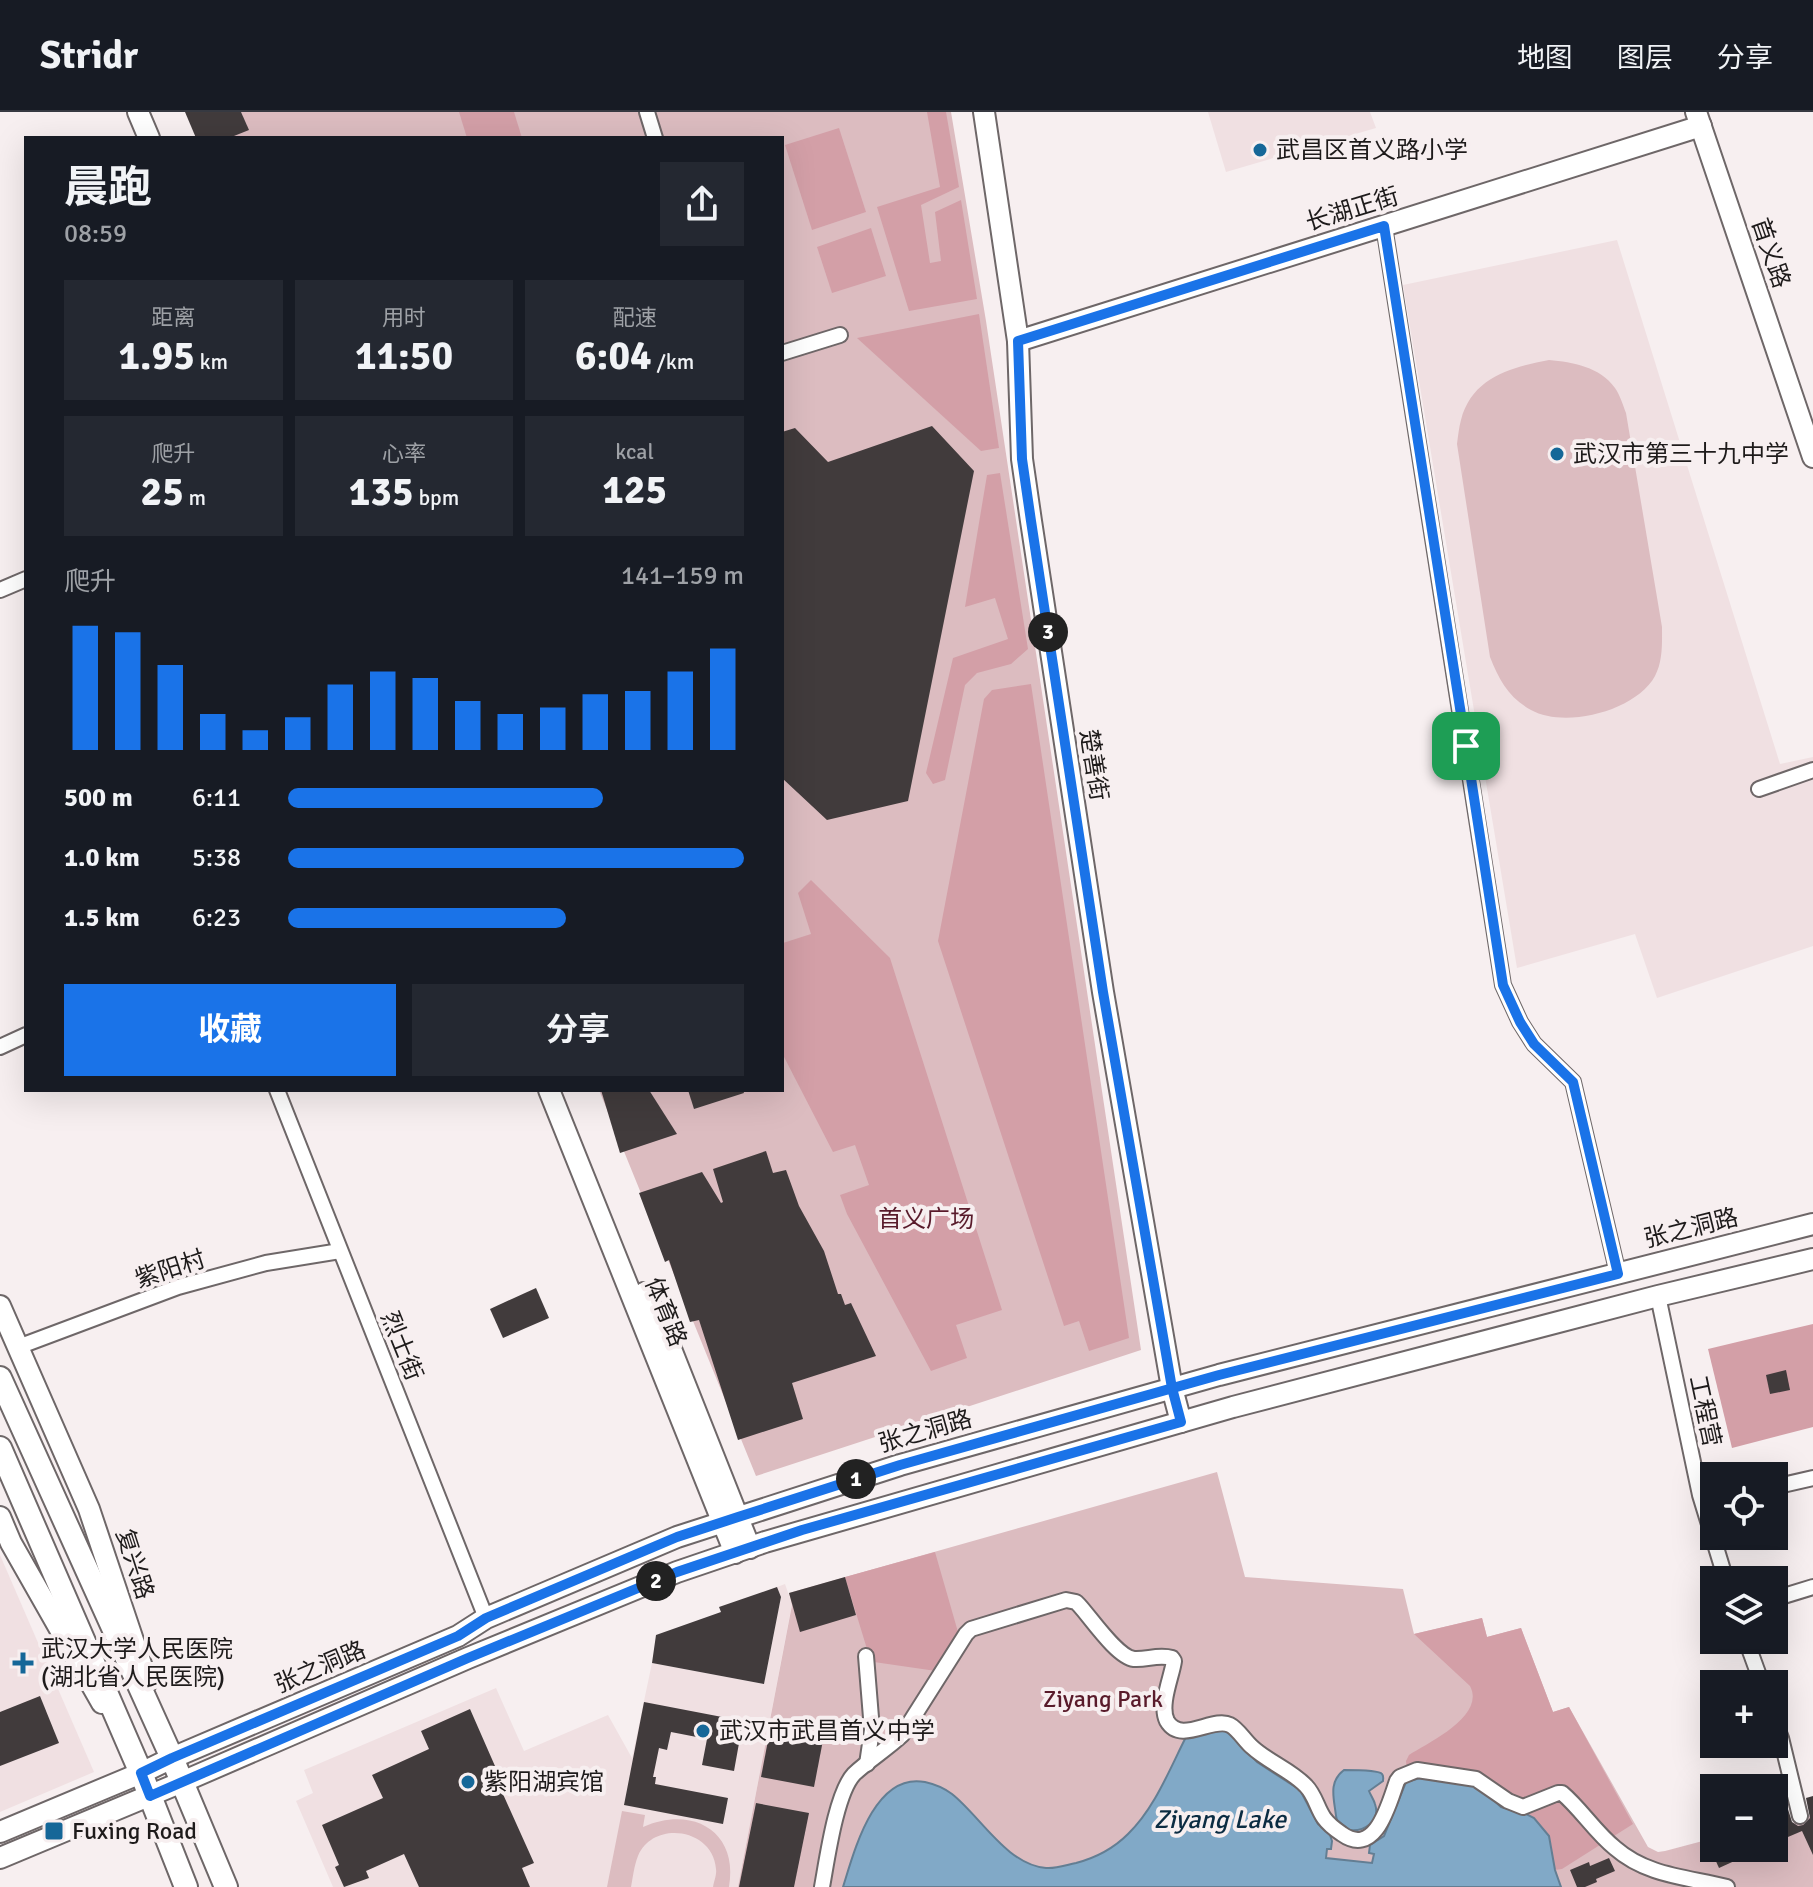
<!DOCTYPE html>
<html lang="zh">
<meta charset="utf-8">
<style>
:root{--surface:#171b24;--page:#242831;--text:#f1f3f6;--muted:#9ea1a6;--line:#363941;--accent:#1a73e8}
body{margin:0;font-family:Signika,"Noto Sans SC",sans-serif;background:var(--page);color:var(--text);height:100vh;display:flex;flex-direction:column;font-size:30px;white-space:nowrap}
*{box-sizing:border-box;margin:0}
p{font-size:26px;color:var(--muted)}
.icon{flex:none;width:44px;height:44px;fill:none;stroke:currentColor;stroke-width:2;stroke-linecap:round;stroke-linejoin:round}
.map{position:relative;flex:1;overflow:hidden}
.panel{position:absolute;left:24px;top:24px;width:760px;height:956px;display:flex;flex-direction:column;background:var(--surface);border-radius:0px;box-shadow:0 8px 32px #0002}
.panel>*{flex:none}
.fabs{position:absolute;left:1700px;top:1350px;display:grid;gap:16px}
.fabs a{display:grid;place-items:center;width:88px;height:88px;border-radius:0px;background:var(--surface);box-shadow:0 8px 32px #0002;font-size:40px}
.pin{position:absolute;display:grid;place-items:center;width:68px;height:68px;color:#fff;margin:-34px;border-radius:16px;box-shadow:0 4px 12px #0006}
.km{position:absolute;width:40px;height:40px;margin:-20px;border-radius:50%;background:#222;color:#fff;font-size:22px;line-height:40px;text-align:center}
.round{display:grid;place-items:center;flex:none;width:84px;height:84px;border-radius:0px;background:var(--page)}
.summary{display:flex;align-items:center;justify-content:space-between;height:136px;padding:0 40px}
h1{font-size:44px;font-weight:700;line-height:60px}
.stats{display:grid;grid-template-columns:repeat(3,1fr);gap:12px;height:136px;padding:8px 40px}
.stats div{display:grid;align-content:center;border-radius:0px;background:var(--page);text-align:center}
.stats b{font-size:40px;font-weight:700}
.stats small{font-size:22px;font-weight:400}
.stats p{font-size:22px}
.chart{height:224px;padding:16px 40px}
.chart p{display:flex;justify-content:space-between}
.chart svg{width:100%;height:144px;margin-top:8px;stroke:var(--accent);stroke-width:6}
.cta{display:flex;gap:16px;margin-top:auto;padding:16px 40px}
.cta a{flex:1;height:92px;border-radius:0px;background:var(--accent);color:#fff;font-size:32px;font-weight:700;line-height:92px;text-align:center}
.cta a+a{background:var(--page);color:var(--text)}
ul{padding:0 40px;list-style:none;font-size:26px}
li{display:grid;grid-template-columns:128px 96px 1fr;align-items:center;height:60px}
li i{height:20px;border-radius:10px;background:var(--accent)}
header{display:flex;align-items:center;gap:48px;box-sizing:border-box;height:112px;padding:0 40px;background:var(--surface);border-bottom:2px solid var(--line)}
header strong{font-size:38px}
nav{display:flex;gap:44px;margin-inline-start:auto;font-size:28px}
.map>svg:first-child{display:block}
.built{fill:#f0e0e2}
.green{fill:#dcbcc0}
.forest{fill:#d39fa7}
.water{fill:#81a9c7;stroke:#637e93;stroke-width:2}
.building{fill:#413b3c}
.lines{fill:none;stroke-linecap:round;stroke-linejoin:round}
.street-casing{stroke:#6e6768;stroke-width:18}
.secondary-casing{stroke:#6e6768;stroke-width:24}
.primary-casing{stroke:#6e6768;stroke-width:26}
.street{stroke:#fff;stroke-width:14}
.secondary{stroke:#fff;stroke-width:20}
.primary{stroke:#fff;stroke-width:22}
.route-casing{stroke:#fff;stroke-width:16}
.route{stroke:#1a73e8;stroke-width:10}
.poi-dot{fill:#156798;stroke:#f7eff0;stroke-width:3}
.labels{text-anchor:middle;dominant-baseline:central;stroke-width:8;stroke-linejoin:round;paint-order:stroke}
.poi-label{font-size:24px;fill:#1e1b1b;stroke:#f7eff0;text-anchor:start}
.street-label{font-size:24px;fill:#1e1b1b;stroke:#f7eff0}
.park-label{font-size:24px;fill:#591b2b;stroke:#f7eff0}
.water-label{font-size:26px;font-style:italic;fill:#0b2c42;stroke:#f7eff0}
</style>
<header>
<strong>Stridr</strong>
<nav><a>地图</a><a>图层</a><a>分享</a></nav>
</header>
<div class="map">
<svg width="1813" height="1775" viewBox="0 0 1813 1775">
<rect width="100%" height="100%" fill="#f7eff0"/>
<g class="built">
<polygon points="1208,0 1370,0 1376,16 1226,60"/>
<polygon points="1617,128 1780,652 1813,645 1813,834 1657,886 1635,822 1517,856 1403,173"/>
<polygon points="0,1443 94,1660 0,1700"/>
<polygon points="785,1472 792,1492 738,1775 333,1775 296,1689 313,1681 304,1658 496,1576 524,1639 608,1603 632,1646 652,1551 764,1572 781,1485 777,1475"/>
</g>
<g class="green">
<polygon points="186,0 951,0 986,209 1141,1238 756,1364 599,978 782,978 782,26 198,26"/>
<path d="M 1549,248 C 1573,250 1600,255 1615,276 C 1620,283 1623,293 1626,301 L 1662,515 C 1662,531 1663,549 1655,564 C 1636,599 1565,617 1531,598 C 1509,586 1499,568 1490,545 L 1457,332 C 1458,324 1459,315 1461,308 C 1472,265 1512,255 1549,248 Z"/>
<polygon points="1217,1360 1245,1465 1403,1477 1414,1522 1482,1506 1487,1525 1521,1516 1553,1600 1569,1595 1648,1735 1658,1740 1665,1739 1714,1726 1714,1736 1774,1736 1774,1699 1783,1695 1790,1712 1810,1704 1813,1710 1813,1775 738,1775 792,1493 789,1481"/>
<path d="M 622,1699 L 645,1703 L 643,1715 C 692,1693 739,1719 729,1775 L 713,1775 C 714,1769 717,1762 716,1757 C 713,1716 653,1708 638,1744 C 634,1754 633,1765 631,1775 L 607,1775 Z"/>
</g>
<g class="forest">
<polygon points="459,0 514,0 522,26 467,26"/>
<polygon points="927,0 946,0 959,75 921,93 930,151 941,149 935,100 961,88 977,187 909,199 877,95 940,75"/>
<polygon points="839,16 866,100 812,118 785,33"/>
<polygon points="871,116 886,164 832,181 817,135"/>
<polygon points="979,202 999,336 981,339 857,226"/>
<polygon points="1000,361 1028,537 1011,552 977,561 965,573 945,668 933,672 926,661 953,546 1008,527 995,486 965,495 987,363"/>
<polygon points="1031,572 1129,1226 1089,1239 1079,1209 1064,1214 938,829 984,587 992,578"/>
<polygon points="811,768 890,846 1002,1198 956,1213 967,1246 931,1259 847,1102 840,1083 869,1073 855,1033 833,1040 782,941 782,830 783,831 811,822 798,781"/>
<polygon points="1813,1212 1813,1315 1732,1336 1708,1237"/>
<polygon points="935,1440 958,1520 936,1559 874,1550 873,1539 867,1537 845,1465"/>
<path d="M 1482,1506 L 1487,1525 L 1521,1516 L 1553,1600 L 1569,1595 L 1633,1712 L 1562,1757 L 1555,1758 L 1551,1732 L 1524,1701 L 1408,1669 L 1406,1649 L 1409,1643 C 1428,1631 1486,1604 1470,1574 L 1414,1522 Z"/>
</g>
<g class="water">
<path d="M 1221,1616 L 1228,1618 L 1257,1650 L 1300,1678 L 1318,1712 L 1329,1720 L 1332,1729 L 1331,1737 L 1327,1737 L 1326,1746 L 1372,1751 L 1374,1742 L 1369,1741 L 1370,1733 L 1384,1724 L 1406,1670 L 1431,1663 L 1480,1675 L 1501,1695 L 1524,1701 L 1534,1706 L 1549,1724 L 1555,1758 L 1561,1775 L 843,1775 C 854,1740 874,1660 925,1670 C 934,1672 944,1676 952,1682 C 980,1704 1007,1753 1046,1756 C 1056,1757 1066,1753 1076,1751 C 1095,1746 1114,1736 1128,1722 C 1155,1696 1170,1656 1187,1623 Z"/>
<path d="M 1344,1658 C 1351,1658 1379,1658 1382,1662 C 1384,1664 1383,1667 1383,1669 L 1369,1679 C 1371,1684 1374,1688 1375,1692 C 1381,1710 1363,1720 1349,1718 L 1337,1708 L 1336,1704 C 1334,1686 1328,1670 1344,1658 Z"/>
</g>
<g class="building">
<polygon points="185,0 241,0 249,18 229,26 196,26"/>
<polygon points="932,314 974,359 908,689 827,708 782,666 782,320 795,316 828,350"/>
<polygon points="601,978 649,978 677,1022 620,1041"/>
<polygon points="688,978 743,978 744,981 694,997"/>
<polygon points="766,1039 773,1061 786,1058 799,1094 824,1139 838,1182 841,1182 845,1193 851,1191 876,1244 792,1271 803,1307 738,1328 699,1208 690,1210 669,1148 665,1150 639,1081 702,1060 721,1091 723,1090 713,1057"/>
<polygon points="536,1176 549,1206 503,1226 490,1197"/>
<polygon points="1786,1258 1790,1278 1770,1282 1766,1263"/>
<polygon points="845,1465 856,1503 800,1520 789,1481"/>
<polygon points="777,1475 781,1485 764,1572 652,1551 656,1523 721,1500 719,1495"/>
<polygon points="40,1584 59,1631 0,1654 0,1600"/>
<polygon points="644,1590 743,1609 734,1659 702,1653 707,1627 671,1620 667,1638 659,1636 653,1665 656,1665 655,1672 728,1686 723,1712 624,1693"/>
<polygon points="470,1597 502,1670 498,1671 534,1751 522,1756 530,1775 419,1775 404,1742 366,1759 369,1766 344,1775 335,1755 339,1753 322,1713 383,1686 372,1663 429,1637 421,1619"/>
<polygon points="771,1613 824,1623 814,1675 761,1665"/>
<polygon points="1813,1684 1813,1743 1802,1719 1774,1731 1774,1699 1787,1694 1792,1710 1798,1714 1803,1713 1810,1706 1806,1686"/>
<polygon points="756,1691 809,1701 794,1775 739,1775"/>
<polygon points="1710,1736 1763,1736 1719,1756"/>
<polygon points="1609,1746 1615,1759 1596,1767 1597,1770 1585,1775 1577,1775 1570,1758 1589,1750 1590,1754"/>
</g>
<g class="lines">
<g class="street-casing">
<g id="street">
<polyline points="647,0 655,26"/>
<polyline points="1384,114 1503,873 1520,910 1534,932 1573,970 1618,1162"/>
<polyline points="782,241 840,223"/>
<polyline points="0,478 26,467"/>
<polyline points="1759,677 1813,658"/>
<polyline points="0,935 26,923"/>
<polyline points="277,978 486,1506"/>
<polyline points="1658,1184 1700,1383 1726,1468"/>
<polyline points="18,1235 178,1175 266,1151 340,1139"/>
<polyline points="1774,1375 1813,1366"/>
<polyline points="1774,1487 1813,1475"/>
<polyline points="1746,1528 1762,1572"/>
<polyline points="866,1544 872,1618 867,1652"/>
<polyline points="1774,1607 1781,1626 1800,1704"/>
<path d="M 822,1775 C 827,1748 836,1681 854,1662 C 869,1648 887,1637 902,1623 L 966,1522 L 971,1517 L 1066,1488 L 1076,1490 L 1079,1493 C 1091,1506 1117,1545 1134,1547 C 1147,1548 1158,1542 1172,1546 L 1174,1549 C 1172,1564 1159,1593 1167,1609 C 1181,1633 1213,1604 1230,1613 C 1238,1617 1245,1629 1252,1635 C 1268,1650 1291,1658 1306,1674 C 1315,1683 1317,1696 1324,1706 C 1329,1713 1336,1718 1342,1722 C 1376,1746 1389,1691 1397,1669 L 1400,1665 L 1417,1658 L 1476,1667 L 1508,1689 L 1523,1695 L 1558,1681 L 1562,1681 C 1581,1697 1595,1720 1615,1736 C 1647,1764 1687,1765 1727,1775"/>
</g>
</g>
<g class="secondary-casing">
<g id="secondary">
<polyline points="138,0 149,26"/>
<polyline points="984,0 1018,229 1022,347 1031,409 1103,880 1172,1276 1181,1310"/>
<polyline points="1696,0 1813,345"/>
<polyline points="1018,229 1701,14"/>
<polyline points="549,978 735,1441"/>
<polyline points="644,1181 667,1227 750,1436"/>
<polyline points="0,1194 89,1397 147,1570"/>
<polyline points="0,1405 11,1431 102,1591"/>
<polyline points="0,1720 141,1661 172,1646 458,1524 486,1506 677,1425 900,1353 1219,1263 1813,1112"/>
<polyline points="0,1746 182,1670 468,1546 677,1460 765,1430 1233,1295 1658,1184 1813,1147"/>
</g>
</g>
<g class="primary-casing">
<g id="primary">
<polyline points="0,1266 172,1646 226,1775"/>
<polyline points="0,1336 141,1661 186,1775"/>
</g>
</g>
<use href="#street" class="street"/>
<use href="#secondary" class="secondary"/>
<use href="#primary" class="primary"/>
</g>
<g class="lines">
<g class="route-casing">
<polyline id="route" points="1466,634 1503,873 1520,910 1534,932 1573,970 1618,1162 1219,1263 900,1353 738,1405 677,1425 486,1506 458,1524 172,1646 141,1661 150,1684 468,1546 677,1460 802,1418 1181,1310 1172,1276 1103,880 1031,409 1022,347 1018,229 1384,114 1466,634"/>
</g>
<use href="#route" class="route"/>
</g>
<g class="poi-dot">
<circle cx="1260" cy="38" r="8"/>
<circle cx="1557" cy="342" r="8"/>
<path d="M19 1539h8v8h8v8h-8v8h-8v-8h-8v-8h8z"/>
<circle cx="703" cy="1619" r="8"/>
<circle cx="468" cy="1670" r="8"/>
<rect x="44" y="1709" width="20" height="20" rx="4"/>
</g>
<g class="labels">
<g class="poi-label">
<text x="1276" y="38">武昌区首义路小学</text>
<text x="1573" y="342">武汉市第三十九中学</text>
<text x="41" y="1537">武汉大学人民医院<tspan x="41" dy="28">(湖北省人民医院)</tspan></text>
<text x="719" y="1619">武汉市武昌首义中学</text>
<text x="484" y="1670">紫阳湖宾馆</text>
<text x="72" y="1719">Fuxing Road</text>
</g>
<g class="street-label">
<text transform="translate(1352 97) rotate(-17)">长湖正街</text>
<text transform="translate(1771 141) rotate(71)">首义路</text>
<text transform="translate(1094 653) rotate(81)">楚善街</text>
<text transform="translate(1691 1116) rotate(-14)">张之洞路</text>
<text transform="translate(170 1157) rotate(-18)">紫阳村</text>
<text transform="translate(666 1200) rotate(68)">体育路</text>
<text transform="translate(402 1234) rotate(68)">烈士街</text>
<text transform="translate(1705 1299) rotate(78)">工程营</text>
<text transform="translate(925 1319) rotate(-16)">张之洞路</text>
<text transform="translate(135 1452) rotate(72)">复兴路</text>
<text transform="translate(320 1555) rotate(-23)">张之洞路</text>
</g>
<g class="park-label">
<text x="926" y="1107">首义广场</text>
<text x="1103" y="1587">Ziyang Park</text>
</g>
<g class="water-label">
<text x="1220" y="1708">Ziyang Lake</text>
</g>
</g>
</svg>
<div class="fabs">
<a><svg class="icon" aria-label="locate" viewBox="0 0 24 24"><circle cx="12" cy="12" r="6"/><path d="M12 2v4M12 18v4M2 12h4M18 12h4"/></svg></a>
<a><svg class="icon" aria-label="layers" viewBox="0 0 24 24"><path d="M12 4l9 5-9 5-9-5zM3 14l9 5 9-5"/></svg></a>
<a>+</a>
<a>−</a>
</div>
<div class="pin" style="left:1466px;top:634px;background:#1e9e55"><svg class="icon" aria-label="arrive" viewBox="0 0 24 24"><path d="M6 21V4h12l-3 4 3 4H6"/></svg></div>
<b class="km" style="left:856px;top:1367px">1</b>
<b class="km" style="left:656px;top:1469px">2</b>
<b class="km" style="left:1048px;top:520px">3</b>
<section class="panel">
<div class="summary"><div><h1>晨跑</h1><p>08:59</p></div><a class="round"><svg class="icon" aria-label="share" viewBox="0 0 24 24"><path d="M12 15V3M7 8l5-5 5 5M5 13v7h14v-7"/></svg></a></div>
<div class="stats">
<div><p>距离</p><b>1.95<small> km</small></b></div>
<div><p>用时</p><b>11:50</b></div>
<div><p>配速</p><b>6:04<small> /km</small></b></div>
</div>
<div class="stats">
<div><p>爬升</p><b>25<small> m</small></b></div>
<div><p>心率</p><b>135<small> bpm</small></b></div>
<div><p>kcal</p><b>125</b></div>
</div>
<div class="chart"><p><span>爬升</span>141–159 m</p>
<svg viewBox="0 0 160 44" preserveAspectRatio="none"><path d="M5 44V6M15 44V8M25 44V18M35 44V33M45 44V38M55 44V34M65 44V24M75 44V20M85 44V22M95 44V29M105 44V33M115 44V31M125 44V27M135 44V26M145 44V20M155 44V13"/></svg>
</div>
<ul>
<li><b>500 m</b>6:11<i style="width:69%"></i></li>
<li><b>1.0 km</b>5:38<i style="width:100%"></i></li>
<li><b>1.5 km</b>6:23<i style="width:61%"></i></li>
</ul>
<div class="cta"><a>收藏</a><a>分享</a></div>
</section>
</div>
